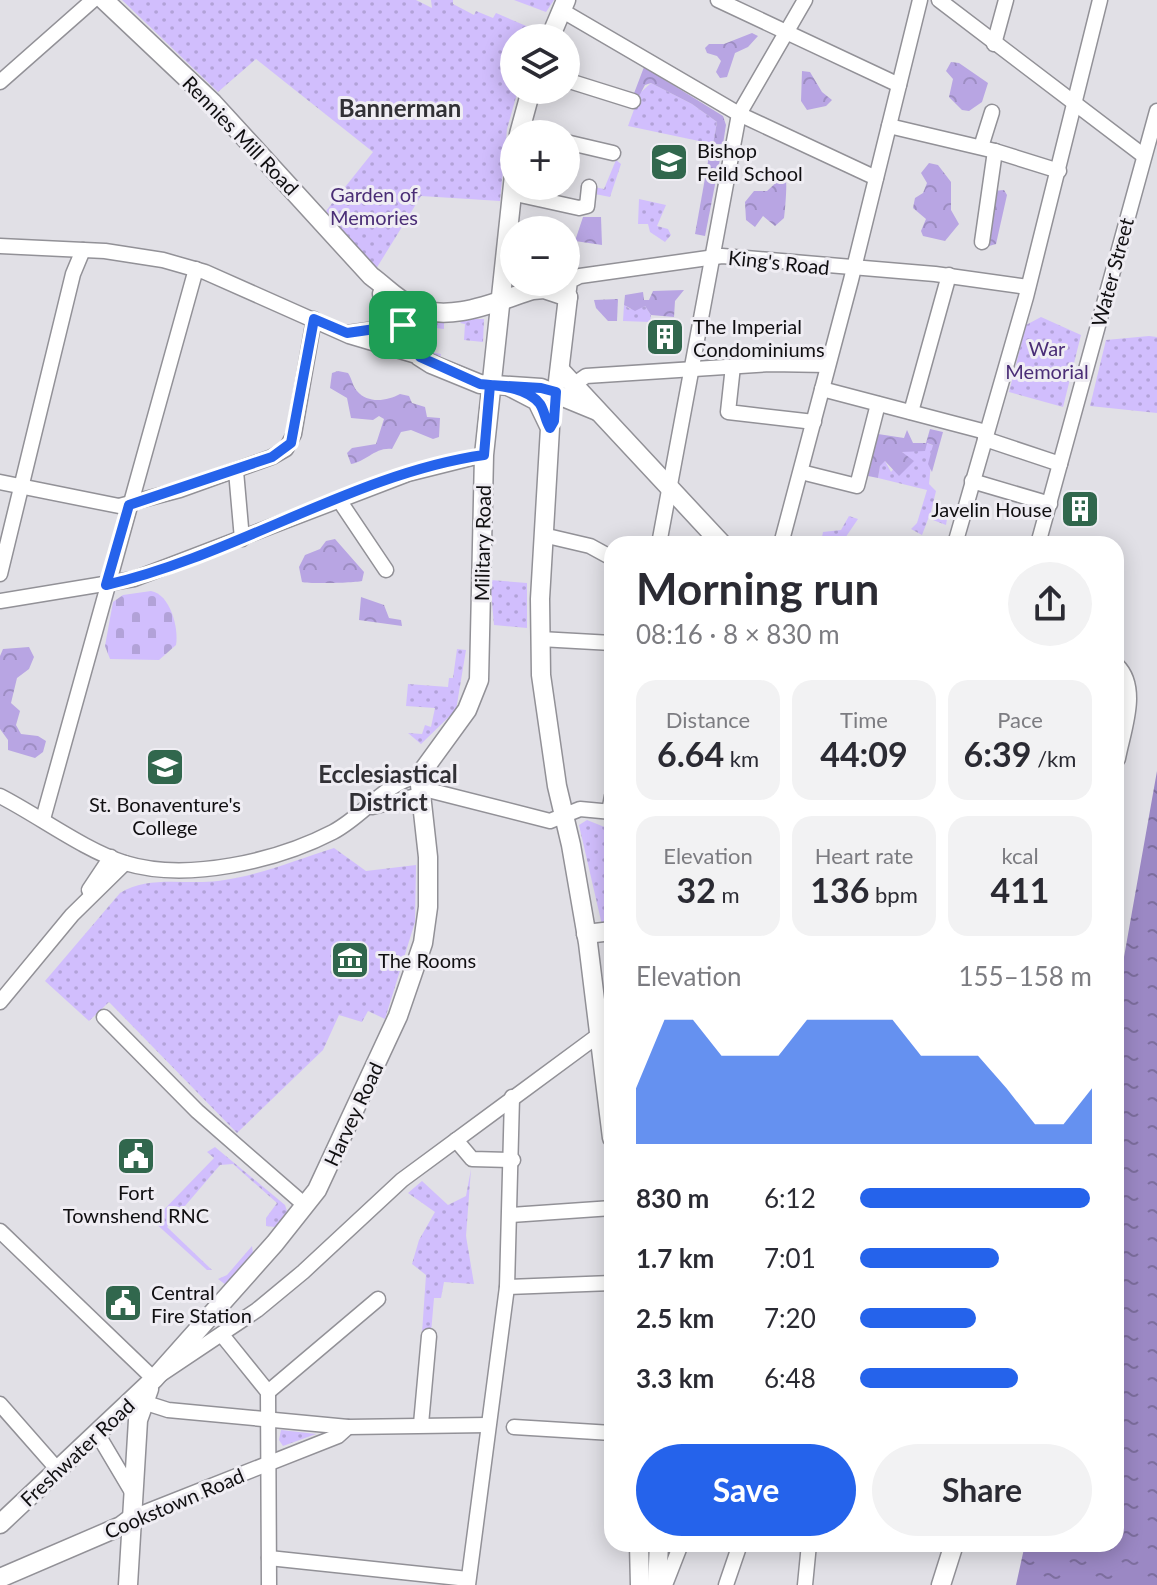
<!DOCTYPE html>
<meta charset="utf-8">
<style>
:root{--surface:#fff;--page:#f2f2f3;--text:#2b2b33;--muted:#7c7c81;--accent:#2563eb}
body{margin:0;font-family:Lato,sans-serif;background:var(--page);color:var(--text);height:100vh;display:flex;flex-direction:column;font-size:30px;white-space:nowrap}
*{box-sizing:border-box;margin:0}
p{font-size:26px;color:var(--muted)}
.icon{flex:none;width:44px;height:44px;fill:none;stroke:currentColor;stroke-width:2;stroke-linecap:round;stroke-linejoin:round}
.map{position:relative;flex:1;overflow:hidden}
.sheet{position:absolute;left:604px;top:536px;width:520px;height:1016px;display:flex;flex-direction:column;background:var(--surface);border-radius:24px;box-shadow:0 4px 20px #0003}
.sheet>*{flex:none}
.controls{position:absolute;left:500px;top:24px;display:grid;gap:16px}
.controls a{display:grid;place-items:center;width:80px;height:80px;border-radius:50%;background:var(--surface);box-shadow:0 4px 20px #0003;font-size:40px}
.pin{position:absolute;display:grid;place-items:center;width:68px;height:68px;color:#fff;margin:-34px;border-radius:16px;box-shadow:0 4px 12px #0006}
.round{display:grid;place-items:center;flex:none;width:84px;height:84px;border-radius:42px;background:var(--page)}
.headline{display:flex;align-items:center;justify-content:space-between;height:136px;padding:0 32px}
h1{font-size:44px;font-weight:700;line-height:60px}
.figures{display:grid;grid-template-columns:repeat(3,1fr);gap:12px;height:136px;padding:8px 32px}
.figures div{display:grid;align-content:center;border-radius:20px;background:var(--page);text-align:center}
.figures b{font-size:34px;font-weight:700}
.figures small{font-size:22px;font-weight:400}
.figures p{font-size:22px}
.chart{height:224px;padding:16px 32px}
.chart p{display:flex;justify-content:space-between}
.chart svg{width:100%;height:144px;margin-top:8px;fill:var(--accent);opacity:.7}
.button{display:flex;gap:16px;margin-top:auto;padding:16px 32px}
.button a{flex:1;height:92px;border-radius:48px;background:var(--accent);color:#fff;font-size:32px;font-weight:700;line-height:92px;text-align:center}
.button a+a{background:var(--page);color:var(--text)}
ul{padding:0 32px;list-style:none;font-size:26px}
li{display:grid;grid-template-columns:128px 96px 1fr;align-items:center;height:60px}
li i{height:20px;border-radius:10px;background:var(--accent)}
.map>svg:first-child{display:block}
.green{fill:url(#green-dots)}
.forest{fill:url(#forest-crowns)}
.cemetery{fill:url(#cemetery-stones)}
.water{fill:url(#water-ripples)}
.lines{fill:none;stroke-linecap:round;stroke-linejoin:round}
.minor-casing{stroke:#929197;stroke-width:17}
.major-casing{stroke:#929197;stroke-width:21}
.minor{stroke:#fff;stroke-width:14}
.major{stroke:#fff;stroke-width:18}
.route-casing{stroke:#fff;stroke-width:16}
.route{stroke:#2563eb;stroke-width:10}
.labels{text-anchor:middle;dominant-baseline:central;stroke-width:6;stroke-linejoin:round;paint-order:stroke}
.street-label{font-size:20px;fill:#100f11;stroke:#efedf3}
.poi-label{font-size:20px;fill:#100f11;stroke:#efedf3;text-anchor:start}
.park-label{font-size:20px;fill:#4a2d76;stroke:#efedf3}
.quarter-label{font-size:24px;font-weight:bold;fill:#323136;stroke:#efedf3}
</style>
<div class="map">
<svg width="1157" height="1585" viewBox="0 0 1157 1585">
<defs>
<pattern id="green-dots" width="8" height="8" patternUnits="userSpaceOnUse" patternTransform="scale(2)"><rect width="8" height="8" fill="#d1befd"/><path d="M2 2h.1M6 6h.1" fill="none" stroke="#b2a2d8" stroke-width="1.8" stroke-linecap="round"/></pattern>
<pattern id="forest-crowns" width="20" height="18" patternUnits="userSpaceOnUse" patternTransform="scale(2)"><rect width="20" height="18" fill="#b8a5e3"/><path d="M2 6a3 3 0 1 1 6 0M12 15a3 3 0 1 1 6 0" fill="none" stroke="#9d8dc2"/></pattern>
<pattern id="cemetery-stones" width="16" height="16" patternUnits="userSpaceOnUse" patternTransform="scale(2)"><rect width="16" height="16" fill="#d1befd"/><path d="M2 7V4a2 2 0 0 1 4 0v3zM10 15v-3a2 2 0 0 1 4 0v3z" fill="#b2a2d8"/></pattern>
<pattern id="water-ripples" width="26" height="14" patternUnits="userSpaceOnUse" patternTransform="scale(2)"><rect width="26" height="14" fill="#9b88c4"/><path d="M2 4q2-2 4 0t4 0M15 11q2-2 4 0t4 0" fill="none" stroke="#7d6e9e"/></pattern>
</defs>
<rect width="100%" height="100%" fill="#e1e0e6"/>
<g class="green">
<polygon points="122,0 416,0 432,8 431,0 453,0 453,4 474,15 476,11 493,18 496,13 538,31 540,38 514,38 514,90 518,90 507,129 500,201 421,196 376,269 326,211 373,152 256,59 218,92"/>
<polygon points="514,0 554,0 546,12"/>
<polygon points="651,83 692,104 717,122 713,144 628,126 640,93"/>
<polygon points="616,160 621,164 610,197 595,194 594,187 604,189"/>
<polygon points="639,199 666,205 657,226 668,229 671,235 665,242 650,232 648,224 638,224"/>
<polygon points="624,305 630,309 645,306 651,315 650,322 623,321"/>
<polygon points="1041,317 1081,335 1063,407 1009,392 1026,325"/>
<polygon points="464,319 484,319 483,342 464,340 465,324 460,323"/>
<polygon points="437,321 444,321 444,329 435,328 434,337 427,332 425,335 433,342 431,352 441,354 440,359 428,353 420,338 424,328"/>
<polygon points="1149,336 1157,337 1157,413 1090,406 1106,340"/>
<polygon points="926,443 933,445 929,484 936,491 931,512 947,519 946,525 933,520 934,516 930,514 922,535 911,529 917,523 927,490 878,478 880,465 885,461 891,472 905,456 902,452"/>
<polygon points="849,516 858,519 841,544 821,542 823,532 841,530"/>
<polygon points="490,580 527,583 527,628 494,625"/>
<polygon points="457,649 466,650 456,710 421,744 408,733 422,734 425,725 431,727 435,708 406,706 408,684 448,687 449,678 453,678"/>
<polygon points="587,820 612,830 612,923 602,925 579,825"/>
<path d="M 334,848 L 366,871 L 416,865 L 415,922 L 385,1019 L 368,1011 L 362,1022 L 339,1015 L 323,1050 L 237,1133 L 109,1002 L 89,1021 L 45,981 L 120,893 C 148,875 186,885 218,881 C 258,876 296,860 334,848 Z"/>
<polygon points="215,1147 285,1205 287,1211 275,1227 266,1226 266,1218 277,1203 233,1164 220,1165 167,1227 212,1270 207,1270 153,1221 214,1158 207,1152"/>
<polygon points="471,1169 466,1236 474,1284 444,1282 441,1298 434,1298 431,1333 422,1333 426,1275 412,1264 419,1240 435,1212 408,1193 422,1181 448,1205 466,1196"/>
<polygon points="252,1246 253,1254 226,1285 218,1279 227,1275"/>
<polygon points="281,1430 316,1434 283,1446 279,1440"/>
</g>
<g class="forest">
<polygon points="752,33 758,36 748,47 735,53 727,77 720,78 716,72 721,61 717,56 707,53 705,48 709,44 724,44"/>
<polygon points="951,62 959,63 988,83 982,102 969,111 962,110 949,97 953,79 946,71"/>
<polygon points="644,67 723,116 726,125 723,144 713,144 717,122 692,104 651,83 645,85 638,98 633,96"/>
<polygon points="802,71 810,72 822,92 832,100 826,106 807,110 801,101"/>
<polygon points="709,156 720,159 705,236 695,234"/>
<polygon points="929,163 938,165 951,182 951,210 959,224 945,241 923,236 921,231 926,219 913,208 915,198 923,193 927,183 921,173"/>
<path d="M 780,179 L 786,181 C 787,187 785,211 784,218 L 775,226 L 763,216 L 755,227 L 746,220 L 745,202 L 754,191 L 767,191 Z"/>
<polygon points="1004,190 1007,195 996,244 989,246 986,242 993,191"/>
<polygon points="583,217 601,217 602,245 575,241"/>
<polygon points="684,290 675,301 674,317 651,315 645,306 635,311 624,305 625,295 643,292 644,300 649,300 653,291"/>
<polygon points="618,299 617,321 608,321 596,308 594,300"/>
<path d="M 338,371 L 348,373 C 352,379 353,387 357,391 C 368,404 387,401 400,394 L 409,396 L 412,403 L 425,407 L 427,417 L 440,418 L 439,437 L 433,439 L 411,430 L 401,432 L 392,449 C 375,447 366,462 351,464 L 347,453 L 352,448 L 376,444 L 384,419 L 379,416 L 373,420 L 351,418 L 347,398 L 330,388 L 332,373 Z"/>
<polygon points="930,429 943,432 932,472 928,464 933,445 927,443 925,451 902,452 914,461 899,476 885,461 880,466 878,478 868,476 878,434 904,438 907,430 913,443 926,443"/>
<path d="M 335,539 L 364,572 L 362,581 C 353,583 308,584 302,582 L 299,567 L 305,555 L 320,549 L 326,541 Z"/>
<polygon points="361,597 384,605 389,618 401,620 402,626 359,620"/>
<polygon points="29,647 34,657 29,669 17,678 11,703 20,711 16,725 21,734 38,736 46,741 43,752 35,758 8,750 8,740 0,729 0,656 3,649"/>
</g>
<path class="cemetery" d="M 151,591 C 170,594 179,628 176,645 L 159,660 L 110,659 L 105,646 L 113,602 L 123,595 Z"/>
<polygon class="water" points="1157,771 1157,1585 1016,1585 1025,1544 1116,1544 1116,1002"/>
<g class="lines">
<g class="minor-casing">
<g id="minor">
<polyline points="718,0 899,85"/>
<polyline points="939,0 1144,156"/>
<polyline points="561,10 739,114 876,178"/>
<polyline points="994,44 1006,0"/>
<polyline points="566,80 633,101"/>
<polyline points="0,82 93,0"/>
<polyline points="889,126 995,151 1059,171"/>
<polyline points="566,142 613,153"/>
<polyline points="981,147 992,112"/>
<polyline points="511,193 579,208 587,206 589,187"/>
<polyline points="982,242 995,151"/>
<polyline points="0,246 105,251 163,260 205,272 349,336 420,357"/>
<polyline points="568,297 570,281 580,276 722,256 935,274 1028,287"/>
<polyline points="348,333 403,325"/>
<polyline points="733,366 728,412 814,422"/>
<polyline points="576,383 586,376 770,364 828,365"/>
<polyline points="822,389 986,432"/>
<polyline points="911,412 949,275"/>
<polyline points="985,439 1060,464"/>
<polyline points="236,471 242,539"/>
<polyline points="801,472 857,486 878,404"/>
<polyline points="972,481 1050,504"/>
<polyline points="0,482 119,506 180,490 272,457 286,449 294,434 314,319"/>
<polyline points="339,500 386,570"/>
<polyline points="543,535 590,546 612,558"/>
<polyline points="659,544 739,114 805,0"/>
<polyline points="781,544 851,280 920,0"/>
<polyline points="955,544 1026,297 1100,0"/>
<polyline points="1038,544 1157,111"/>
<polyline points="0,574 73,274 83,250"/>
<polyline points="0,601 134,579 408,474 484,455"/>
<polyline points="540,639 612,643"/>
<path d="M 0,796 C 39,816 84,850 125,863 C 187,882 277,861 333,832 C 365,815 384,783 419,776"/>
<polyline points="372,807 420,795 428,790 550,821 580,809 612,812"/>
<polyline points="609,812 612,796"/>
<polyline points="43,819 196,269"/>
<polyline points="89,890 111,857"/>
<polyline points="0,1002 72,915 125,863"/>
<polyline points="104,1017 197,1111 306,1206"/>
<polyline points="456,1140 472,1159 513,1160"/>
<polyline points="511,1215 612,1208"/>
<polyline points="0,1231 154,1379 257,1310 303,1272 402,1180 600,1034 612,1034"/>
<polyline points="507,1287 612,1283"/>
<polyline points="222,1335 268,1392 269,1585"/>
<polyline points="268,1392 378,1299"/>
<polyline points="143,1402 168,1410 348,1427 488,1425"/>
<polyline points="0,1404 58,1470"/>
<polyline points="421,1424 429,1336"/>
<polyline points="514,1427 612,1433"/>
<polyline points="97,1433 132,1492"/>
<polyline points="133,1517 338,1436 348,1427"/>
<polyline points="269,1558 468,1579"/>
<polyline points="468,1585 507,1287 512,1097"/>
<polyline points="665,1585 681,1544"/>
<polyline points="726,1585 740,1544"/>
<polyline points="805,1585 809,1544"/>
</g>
</g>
<g class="major-casing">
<g id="major">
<path d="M 104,0 L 213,103 L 371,276 C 385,286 396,299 412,306 C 449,324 497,301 533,290 L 544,289 L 568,297"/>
<polyline points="550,38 566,0"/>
<polyline points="519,134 531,90"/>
<polyline points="382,294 420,357 431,364 480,384 541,388 597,411"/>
<polyline points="560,370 722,544"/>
<polyline points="558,381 568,297"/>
<polyline points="510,387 537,401 550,428 540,599 541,675 557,786 571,845 588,943 612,1138"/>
<path d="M 1116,667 C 1138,689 1121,731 1116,758"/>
<polyline points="586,934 612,931"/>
<polyline points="0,1524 154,1379 275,1243 317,1190 398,1016 423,943 428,907 428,857 419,776 467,710 479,680 484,455 514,175"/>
<polyline points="639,1544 640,1585"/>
<polyline points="0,1578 121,1526 133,1517"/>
<polyline points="128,1585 138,1420 149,1389"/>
<polyline points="657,1585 659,1544"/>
<polyline points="941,1585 954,1544"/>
</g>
</g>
<use href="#minor" class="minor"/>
<use href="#major" class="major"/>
</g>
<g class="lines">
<g class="route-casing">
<path id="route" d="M 403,325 L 347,333 L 314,319 L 291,443 L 272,457 L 129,505 L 106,585 C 234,556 356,473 484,455 L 490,385 L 541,388 L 556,392 L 554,421 L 550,428 C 545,420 545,412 540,404 C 527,387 500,386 480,384 L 420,357 L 403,325"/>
</g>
<use href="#route" class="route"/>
</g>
<defs>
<g id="school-square" transform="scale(2)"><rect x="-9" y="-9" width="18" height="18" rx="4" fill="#31674d" stroke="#efedf3"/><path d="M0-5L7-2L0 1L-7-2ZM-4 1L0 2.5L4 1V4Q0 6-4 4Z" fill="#fff"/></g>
<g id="building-square" transform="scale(2)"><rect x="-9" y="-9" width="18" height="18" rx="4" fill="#31674d" stroke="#efedf3"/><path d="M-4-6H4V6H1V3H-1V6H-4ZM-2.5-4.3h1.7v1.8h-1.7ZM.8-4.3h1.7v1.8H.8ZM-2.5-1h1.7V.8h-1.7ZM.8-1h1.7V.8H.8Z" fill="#fff"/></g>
<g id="museum-square" transform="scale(2)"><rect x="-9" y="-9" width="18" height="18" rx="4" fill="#31674d" stroke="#efedf3"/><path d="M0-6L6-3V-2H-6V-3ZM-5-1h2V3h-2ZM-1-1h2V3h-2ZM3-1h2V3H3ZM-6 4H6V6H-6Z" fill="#fff"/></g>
<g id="civic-square" transform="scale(2)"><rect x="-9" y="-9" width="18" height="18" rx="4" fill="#31674d" stroke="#efedf3"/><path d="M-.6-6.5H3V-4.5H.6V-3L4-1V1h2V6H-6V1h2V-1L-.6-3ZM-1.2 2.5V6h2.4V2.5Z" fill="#fff"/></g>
</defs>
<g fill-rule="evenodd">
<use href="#school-square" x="669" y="162"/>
<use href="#building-square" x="665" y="337"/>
<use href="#building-square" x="1080" y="509"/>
<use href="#school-square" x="165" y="767"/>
<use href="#museum-square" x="350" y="960"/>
<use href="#civic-square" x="136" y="1156"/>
<use href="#civic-square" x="123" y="1303"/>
</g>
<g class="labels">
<g class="street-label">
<text transform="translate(241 135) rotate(46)">Rennies Mill Road</text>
<text transform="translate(779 262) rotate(6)">King's Road</text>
<text transform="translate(1112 272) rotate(-75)">Water Street</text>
<text transform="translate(482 543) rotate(-89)">Military Road</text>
<text transform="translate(353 1114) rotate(-65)">Harvey Road</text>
<text transform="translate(77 1452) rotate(-43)">Freshwater Road</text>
<text transform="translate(174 1503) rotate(-23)">Cookstown Road</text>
</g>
<g class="poi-label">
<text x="697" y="150">Bishop<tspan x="697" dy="23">Feild School</tspan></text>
<text x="693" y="326">The Imperial<tspan x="693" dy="23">Condominiums</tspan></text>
<text x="1052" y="509" text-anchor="end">Javelin House</text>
<text x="165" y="804" text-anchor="middle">St. Bonaventure's<tspan x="165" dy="23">College</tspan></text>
<text x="378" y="960">The Rooms</text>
<text x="136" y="1192" text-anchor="middle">Fort<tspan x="136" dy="23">Townshend RNC</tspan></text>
<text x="151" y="1292">Central<tspan x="151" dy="23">Fire Station</tspan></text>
</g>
<g class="park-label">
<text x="374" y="194">Garden of<tspan x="374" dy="23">Memories</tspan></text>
<text x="1047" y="348">War<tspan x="1047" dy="23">Memorial</tspan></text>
</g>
<g class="quarter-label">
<text x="400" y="107">Bannerman</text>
<text x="388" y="773">Ecclesiastical<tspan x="388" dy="28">District</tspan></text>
</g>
</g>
</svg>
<div class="controls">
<a><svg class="icon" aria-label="layers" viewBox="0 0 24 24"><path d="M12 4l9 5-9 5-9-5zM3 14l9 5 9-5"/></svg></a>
<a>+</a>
<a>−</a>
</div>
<div class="pin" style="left:403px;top:325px;background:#1e9e55"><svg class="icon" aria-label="arrive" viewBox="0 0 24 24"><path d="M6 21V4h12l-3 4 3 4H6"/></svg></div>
<section class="sheet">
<div class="headline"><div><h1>Morning run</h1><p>08:16 · 8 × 830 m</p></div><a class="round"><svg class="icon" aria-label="share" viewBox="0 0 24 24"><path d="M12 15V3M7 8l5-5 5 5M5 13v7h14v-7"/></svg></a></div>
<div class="figures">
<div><p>Distance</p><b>6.64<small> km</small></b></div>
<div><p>Time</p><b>44:09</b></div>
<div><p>Pace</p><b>6:39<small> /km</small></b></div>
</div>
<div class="figures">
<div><p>Elevation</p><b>32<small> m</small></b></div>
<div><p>Heart rate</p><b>136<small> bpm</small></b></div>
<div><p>kcal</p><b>411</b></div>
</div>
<div class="chart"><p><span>Elevation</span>155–158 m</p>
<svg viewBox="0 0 160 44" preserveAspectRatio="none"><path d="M0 44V27L10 6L20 6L30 17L40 17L50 17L60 6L70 6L80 6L90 6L100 17L110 17L120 17L130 27L140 38L150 38L160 27V44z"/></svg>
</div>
<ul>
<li><b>830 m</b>6:12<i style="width:99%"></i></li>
<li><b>1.7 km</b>7:01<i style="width:60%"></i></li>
<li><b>2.5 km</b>7:20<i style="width:50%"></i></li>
<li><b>3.3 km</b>6:48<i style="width:68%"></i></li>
</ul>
<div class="button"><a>Save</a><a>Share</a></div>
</section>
</div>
